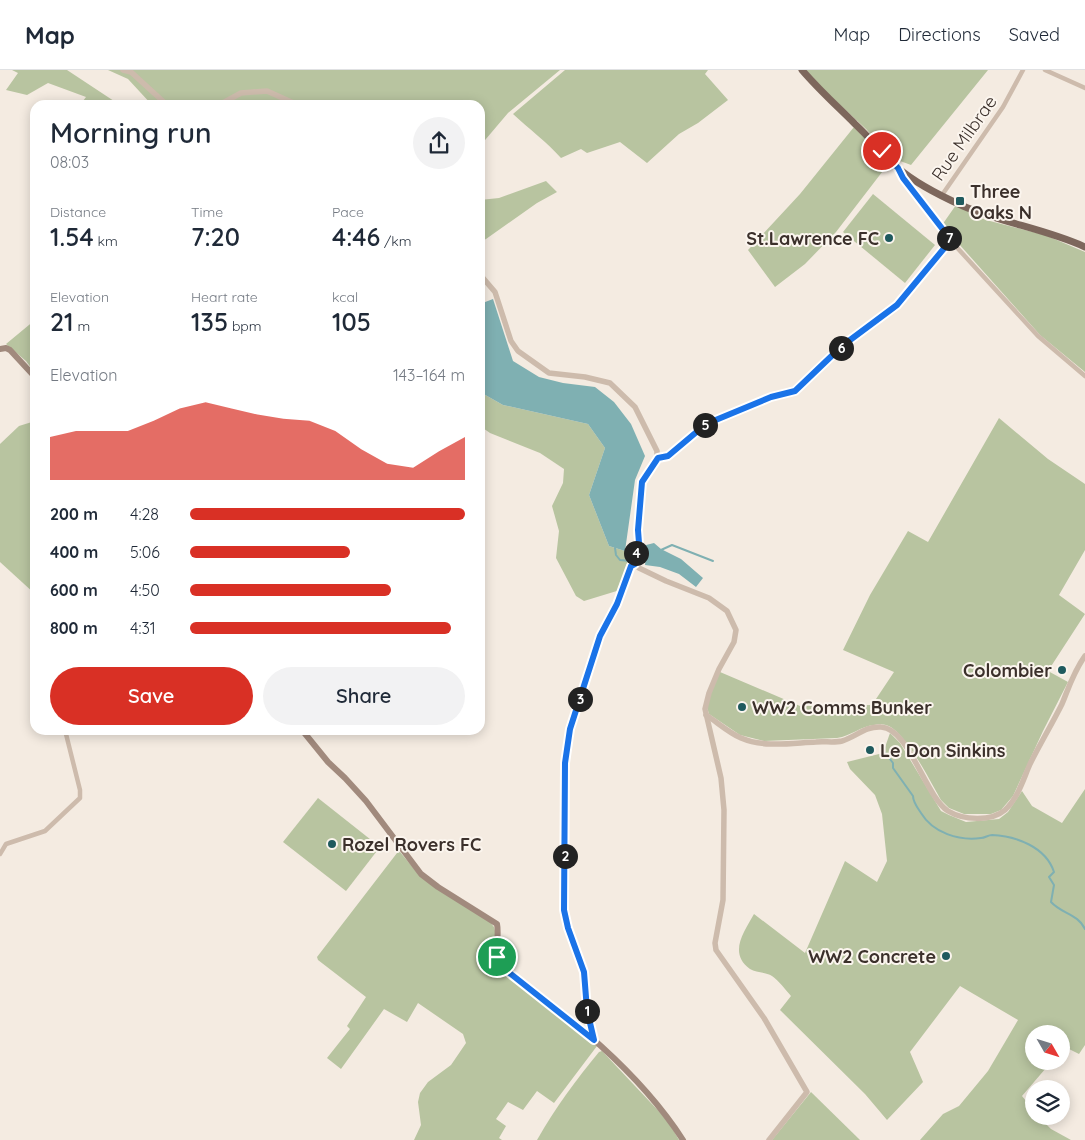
<!DOCTYPE html>
<meta charset="utf-8">
<style>
:root{--surface:#fff;--page:#f2f2f3;--text:#1f2937;--muted:#747a83;--line:#e0e1e3;--accent:#d93025}
body{margin:0;font-family:Quicksand,sans-serif;background:var(--page);color:var(--text);height:100vh;display:flex;flex-direction:column;font-size:19px;white-space:nowrap}
*{box-sizing:border-box;margin:0}
p{font-size:16px;color:var(--muted)}
.icon{flex:none;width:28px;height:28px;fill:none;stroke:currentColor;stroke-width:2;stroke-linecap:round;stroke-linejoin:round}
.map{position:relative;flex:1;overflow:hidden}
.drawer{position:absolute;left:30px;top:30px;width:455px;height:635px;display:flex;flex-direction:column;background:var(--surface);border-radius:15px;box-shadow:0 2px 12px #0003}
.drawer>*{flex:none}
.needle{width:32px;rotate:129deg}
.fabs{position:absolute;left:1025px;top:955px;display:grid;gap:10px}
.fabs a{display:grid;place-items:center;width:45px;height:45px;border-radius:50%;background:var(--surface);box-shadow:0 2px 12px #0003;font-size:25px}
.pin{position:absolute;display:grid;place-items:center;width:42px;height:42px;color:#fff;margin:-21px;border:2px solid #fff;border-radius:50%;box-shadow:0 1px 5px #0007}
.km{position:absolute;width:25px;height:25px;margin:-12px;border-radius:50%;background:#222;color:#fff;font-size:14px;line-height:25px;text-align:center}
.round{display:grid;place-items:center;flex:none;width:52px;height:52px;border-radius:26px;background:var(--page)}
.head{display:flex;align-items:center;justify-content:space-between;height:85px;padding:0 20px}
h1{font-size:28px;font-weight:600;line-height:38px}
.figures{display:grid;grid-template-columns:repeat(3,1fr);gap:8px;height:85px;padding:5px 20px}
.figures div{display:grid;align-content:center}
.figures b{font-size:25px;font-weight:600}
.figures small{font-size:14px;font-weight:400}
.figures p{font-size:14px}
.chart{height:140px;padding:10px 20px}
.chart p{display:flex;justify-content:space-between}
.chart svg{width:100%;height:90px;margin-top:5px;fill:var(--accent);opacity:.7}
.button{display:flex;gap:10px;margin-top:auto;padding:10px 20px}
.button a{flex:1;height:58px;border-radius:30px;background:var(--accent);color:#fff;font-size:20px;font-weight:600;line-height:58px;text-align:center}
.button a+a{background:var(--page);color:var(--text)}
ul{padding:0 20px;list-style:none;font-size:16px}
li{display:grid;grid-template-columns:80px 60px 1fr;align-items:center;height:38px}
li i{height:12px;border-radius:6px;background:var(--accent)}
header{display:flex;align-items:center;gap:30px;box-sizing:border-box;height:70px;padding:0 25px;background:var(--surface);border-bottom:1px solid var(--line)}
header strong{font-size:24px}
nav{display:flex;gap:28px;margin-inline-start:auto;font-size:18px}
.map>svg:first-child{display:block}
.green{fill:#b8c4a0}
.water{fill:#7fb0b2}
.lines{fill:none;stroke-linecap:round;stroke-linejoin:round}
.stream{stroke:#7fb0b2;stroke-width:2}
.minor{stroke:#cdbbac;stroke-width:4.5}
.tertiary{stroke:#cdbbac;stroke-width:5.5}
.secondary{stroke:#a18a7d;stroke-width:6}
.primary{stroke:#7d675c;stroke-width:7}
.route-casing{stroke:#fff;stroke-width:10}
.route{stroke:#1a73e8;stroke-width:6}
.poi-dot{fill:#1f5a5e;stroke:#fbf5ee;stroke-width:2}
.labels{text-anchor:middle;dominant-baseline:central;stroke-width:4;stroke-linejoin:round;paint-order:stroke}
.street-label{font-size:18px;fill:#3b302b;stroke:#fbf5ee}
.poi-label{font-size:18px;font-weight:bold;fill:#3b302b;stroke:#fbf5ee;text-anchor:start}
</style>
<header>
<strong>Map</strong>
<nav><a>Map</a><a>Directions</a><a>Saved</a></nav>
</header>
<div class="map">
<svg width="1085" height="1070" viewBox="0 0 1085 1070">
<rect width="100%" height="100%" fill="#f4ebe1"/>
<g class="green">
<polygon points="12,0 67,0 120,35 80,35 86,27 48,13 27,25 6,20 18,3"/>
<polygon points="108,0 560,0 508,43 480,76 480,35 152,35 128,9"/>
<path d="M 565,0 L 708,0 L 705,4 L 728,30 L 698,53 L 679,64 L 647,93 L 620,72 L 587,83 L 581,79 L 561,88 C 547,72 529,59 513,44 Z"/>
<polygon points="806,0 988,0 911,95 892,88 866,59 823,19"/>
<polygon points="854,57 889,93 836,162 805,194 775,217 748,180 800,124"/>
<polygon points="546,111 557,122 537,133 486,169 480,172 480,130 499,128"/>
<polygon points="873,124 935,175 905,213 843,162"/>
<polygon points="956,135 986,150 1045,165 1085,182 1085,302 1040,265 942,155"/>
<polygon points="35,250 35,303 26,291 6,274"/>
<polygon points="480,322 503,335 588,354 605,378 589,425 609,476 625,481 628,491 620,520 584,531 576,526 556,488 559,461 552,436 563,413 564,399 540,383 490,363 480,356"/>
<path d="M 999,348 L 1048,389 L 1085,414 L 1085,480 L 1059,525 L 1085,544 L 1048,601 L 1068,612 L 1043,661 L 1013,726 L 1001,740 L 991,744 L 964,744 L 949,738 L 941,730 C 931,713 905,660 886,655 C 883,654 877,654 874,655 C 861,656 851,666 837,668 L 764,671 L 740,665 L 709,644 C 704,632 715,614 720,602 L 800,636 L 872,635 L 894,602 L 843,580 L 870,525 L 908,461 L 928,472 Z"/>
<polygon points="35,351 35,524 0,492 0,374 19,356"/>
<path d="M 890,663 L 900,673 L 941,741 L 949,745 L 966,752 L 999,749 L 1008,742 L 1022,721 L 1032,736 L 1062,753 L 1085,719 L 1085,975 L 1079,984 L 1061,975 L 1061,964 L 1034,964 L 1034,991 L 1052,991 L 1022,1026 L 1034,1041 L 1034,1046 L 1038,1046 L 1051,1059 L 1071,1070 L 920,1070 L 943,1044 L 959,1036 L 988,1001 L 1018,950 L 960,916 L 910,982 L 923,1012 L 887,1050 L 865,1024 L 780,940 L 791,926 C 785,919 779,911 772,906 C 766,902 756,903 750,899 C 728,883 744,862 754,844 L 805,883 L 845,791 L 877,812 L 887,791 L 882,744 L 875,725 L 850,699 L 847,692 L 883,683 Z"/>
<polygon points="318,728 380,777 346,821 283,772"/>
<polygon points="400,782 420,806 490,852 494,857 495,861 496,894 597,976 554,1033 537,1021 523,1040 508,1032 496,1049 506,1056 499,1068 502,1070 414,1070 421,1055 418,1032 420,1023 428,1012 451,995 466,973 463,964 418,933 407,952 384,939 341,999 327,988 350,959 347,956 366,927 318,890 317,887 397,783"/>
<path d="M 602,981 L 668,1051 L 679,1070 L 537,1070 C 555,1038 576,1010 599,982 Z"/>
<polygon points="811,1022 860,1070 772,1070"/>
</g>
<g class="water">
<polygon points="493,229 513,291 539,307 563,313 595,317 614,332 631,354 645,386 635,410 625,481 609,476 589,425 605,378 588,354 503,335 480,322 480,234"/>
<polygon points="654,473 661,479 681,489 703,508 696,517 679,504 660,497 645,495 646,486 641,479 642,476"/>
</g>
<g class="lines">
<g class="stream">
<polyline points="615,478 616,485 620,490 630,491"/>
<polyline points="661,480 672,475 713,491"/>
<polyline points="639,491 646,489"/>
<path d="M 883,680 L 893,693 L 893,698 L 913,726 C 913,732 917,737 921,743 C 933,763 959,771 981,768 C 985,768 988,765 992,765 C 1016,766 1046,777 1054,802 L 1049,807 L 1054,815 L 1051,832 C 1062,844 1078,844 1085,859"/>
</g>
<g class="minor">
<polyline points="1045,0 1085,18"/>
<polyline points="900,102 951,171 1038,266 1085,306"/>
<polyline points="942,125 1003,37 1023,0"/>
<polyline points="657,388 668,386 705,354 771,327 795,321 842,276 897,235 951,171"/>
<polyline points="0,784 6,774 45,761 80,728 80,720 65,660"/>
<polyline points="594,970 587,940 584,902 568,858 564,840 565,693 570,659 600,566 617,534 631,496 635,494"/>
</g>
<g class="tertiary">
<polyline points="123,0 131,2 167,35"/>
<polyline points="219,35 241,23 267,21 298,35"/>
<polyline points="480,208 483,208 495,222 511,271 518,281 549,303 585,307 610,313 635,337 657,381 657,388 655,394 642,411 638,460 639,473 635,494 639,498 666,511 709,528 727,541 736,560 734,572 719,599 709,623 705,639 721,708 724,740 723,830 715,873 716,880 764,948 807,1022 769,1070"/>
<path d="M 706,645 C 717,652 729,663 741,668 C 764,678 792,673 816,672 C 824,671 834,673 842,671 C 856,667 865,656 881,657 C 909,658 925,726 948,741 C 963,750 991,752 1005,740 C 1018,728 1023,710 1030,694 C 1040,674 1052,654 1062,634 C 1069,617 1074,601 1085,586"/>
</g>
<g class="secondary">
<polyline points="0,279 6,278 10,280 35,307"/>
<path d="M 302,660 L 328,692 L 345,708 L 366,731 L 421,804 L 438,817 L 497,854 C 500,868 492,886 503,897 C 569,947 638,1000 683,1070"/>
</g>
<path class="primary" d="M 802,0 C 819,20 837,36 855,54 C 870,68 883,84 898,98 C 914,112 943,127 963,136 C 1002,153 1046,159 1085,177"/>
</g>
<g class="lines">
<g class="route-casing">
<polyline id="route" points="497,887 498,892 502,897 594,970 587,940 584,902 568,858 564,840 565,693 570,659 600,566 617,534 631,496 635,494 639,473 638,460 642,412 658,388 668,386 706,354 771,327 795,321 842,276 897,235 951,170 903,108 898,98 882,81"/>
</g>
<use href="#route" class="route"/>
</g>
<g class="poi-dot">
<rect x="955" y="126" width="10" height="10" rx="2.5"/>
<circle cx="889" cy="168" r="5"/>
<circle cx="1062" cy="600" r="5"/>
<circle cx="742" cy="637" r="5"/>
<circle cx="870" cy="680" r="5"/>
<circle cx="332" cy="774" r="5"/>
<circle cx="946" cy="886" r="5"/>
</g>
<g class="labels">
<g class="street-label">
<text transform="translate(964 68) rotate(-55)">Rue Milbrae</text>
</g>
<g class="poi-label">
<text x="970" y="121">Three<tspan x="970" dy="21">Oaks N</tspan></text>
<text x="879" y="168" text-anchor="end">St.Lawrence FC</text>
<text x="1052" y="600" text-anchor="end">Colombier</text>
<text x="752" y="637">WW2 Comms Bunker</text>
<text x="880" y="680">Le Don Sinkins</text>
<text x="342" y="774">Rozel Rovers FC</text>
<text x="936" y="886" text-anchor="end">WW2 Concrete</text>
</g>
</g>
</svg>
<div class="fabs">
<a><svg class="needle" viewBox="-14 -14 28 28"><path d="M0-13l5 13h-10z" fill="#e53935"/><path d="M0 13l5-13h-10z" fill="#747a83"/></svg></a>
<a><svg class="icon" aria-label="layers" viewBox="0 0 24 24"><path d="M12 4l9 5-9 5-9-5zM3 14l9 5 9-5"/></svg></a>
</div>
<div class="pin" style="left:497px;top:887px;background:#1e9e55"><svg class="icon" aria-label="arrive" viewBox="0 0 24 24"><path d="M6 21V4h12l-3 4 3 4H6"/></svg></div>
<div class="pin" style="left:882px;top:81px;background:#d93025"><svg class="icon" aria-label="check" viewBox="0 0 24 24"><path d="M5 12l5 5 9-10"/></svg></div>
<b class="km" style="left:587px;top:941px">1</b>
<b class="km" style="left:565px;top:786px">2</b>
<b class="km" style="left:580px;top:629px">3</b>
<b class="km" style="left:636px;top:483px">4</b>
<b class="km" style="left:705px;top:355px">5</b>
<b class="km" style="left:841px;top:278px">6</b>
<b class="km" style="left:949px;top:168px">7</b>
<section class="drawer">
<div class="head"><div><h1>Morning run</h1><p>08:03</p></div><a class="round"><svg class="icon" aria-label="share" viewBox="0 0 24 24"><path d="M12 15V3M7 8l5-5 5 5M5 13v7h14v-7"/></svg></a></div>
<div class="figures">
<div><p>Distance</p><b>1.54<small> km</small></b></div>
<div><p>Time</p><b>7:20</b></div>
<div><p>Pace</p><b>4:46<small> /km</small></b></div>
</div>
<div class="figures">
<div><p>Elevation</p><b>21<small> m</small></b></div>
<div><p>Heart rate</p><b>135<small> bpm</small></b></div>
<div><p>kcal</p><b>105</b></div>
</div>
<div class="chart"><p><span>Elevation</span>143–164 m</p>
<svg viewBox="0 0 160 44" preserveAspectRatio="none"><path d="M0 44V23L10 20L20 20L30 20L40 15L50 9L60 6L70 9L80 12L90 14L100 15L110 20L120 29L130 36L140 38L150 30L160 23V44z"/></svg>
</div>
<ul>
<li><b>200 m</b>4:28<i style="width:100%"></i></li>
<li><b>400 m</b>5:06<i style="width:58%"></i></li>
<li><b>600 m</b>4:50<i style="width:73%"></i></li>
<li><b>800 m</b>4:31<i style="width:95%"></i></li>
</ul>
<div class="button"><a>Save</a><a>Share</a></div>
</section>
</div>
